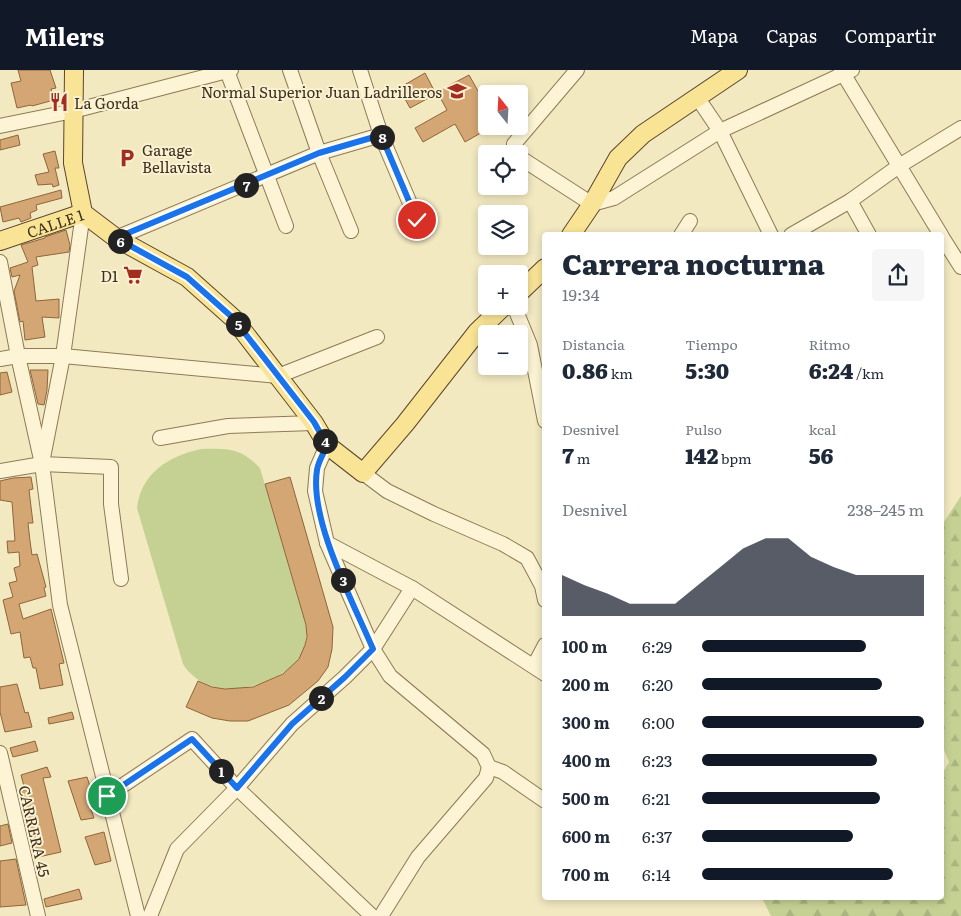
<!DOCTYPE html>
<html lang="es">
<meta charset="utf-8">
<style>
:root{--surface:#fff;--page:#f6f6f7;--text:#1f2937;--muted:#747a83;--accent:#111827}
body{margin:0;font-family:Literata,serif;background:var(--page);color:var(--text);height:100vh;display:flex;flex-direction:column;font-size:19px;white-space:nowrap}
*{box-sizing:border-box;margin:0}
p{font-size:16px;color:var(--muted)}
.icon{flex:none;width:28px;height:28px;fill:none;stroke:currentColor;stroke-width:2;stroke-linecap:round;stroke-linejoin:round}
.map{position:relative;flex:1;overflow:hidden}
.side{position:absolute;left:542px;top:162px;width:402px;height:668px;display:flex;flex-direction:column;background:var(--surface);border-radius:5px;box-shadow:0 2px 8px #0003}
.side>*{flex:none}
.needle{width:32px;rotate:342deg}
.fabs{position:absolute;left:478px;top:15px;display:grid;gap:10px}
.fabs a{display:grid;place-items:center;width:50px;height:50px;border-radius:5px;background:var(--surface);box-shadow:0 2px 8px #0003;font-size:25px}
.pin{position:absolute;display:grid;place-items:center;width:42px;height:42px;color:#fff;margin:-21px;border:2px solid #fff;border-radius:50%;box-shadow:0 1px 5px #0007}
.km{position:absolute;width:25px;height:25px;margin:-12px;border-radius:50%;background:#222;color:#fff;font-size:14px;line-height:25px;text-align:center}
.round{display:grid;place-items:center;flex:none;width:52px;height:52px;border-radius:5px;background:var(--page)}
.summary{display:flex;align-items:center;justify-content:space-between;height:85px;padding:0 20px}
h1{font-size:28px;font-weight:800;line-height:38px}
.figures{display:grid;grid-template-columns:repeat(3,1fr);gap:8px;height:85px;padding:5px 20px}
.figures div{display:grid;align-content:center}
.figures b{font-size:21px;font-weight:800}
.figures small{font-size:14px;font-weight:400}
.figures p{font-size:14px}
.chart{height:140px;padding:10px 20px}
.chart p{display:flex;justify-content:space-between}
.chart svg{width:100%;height:90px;margin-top:5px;fill:var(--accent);opacity:.7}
ul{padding:0 20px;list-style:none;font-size:16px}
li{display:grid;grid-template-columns:80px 60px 1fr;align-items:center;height:38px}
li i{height:12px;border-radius:6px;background:var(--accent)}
header{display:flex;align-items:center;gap:30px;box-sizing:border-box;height:70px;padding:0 25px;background:var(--accent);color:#fff}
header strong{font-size:24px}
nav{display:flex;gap:28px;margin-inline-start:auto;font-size:18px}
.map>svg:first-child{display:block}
.green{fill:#c4d193}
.forest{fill:url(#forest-firs)}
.building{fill:#d4a673;stroke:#8f653a}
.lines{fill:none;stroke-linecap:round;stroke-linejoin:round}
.minor-casing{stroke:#8d7a56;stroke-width:16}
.major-casing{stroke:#5b462b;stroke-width:20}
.minor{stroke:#fcf4d5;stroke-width:14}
.major{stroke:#f9e495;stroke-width:18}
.route-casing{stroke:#fff;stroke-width:10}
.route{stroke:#1a73e8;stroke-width:6}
.labels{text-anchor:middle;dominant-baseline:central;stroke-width:4;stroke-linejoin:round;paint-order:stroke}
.poi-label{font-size:15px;fill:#3c2f1c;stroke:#f9f1d1;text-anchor:end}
.street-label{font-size:15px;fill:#3c2f1c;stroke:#f9f1d1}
</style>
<header>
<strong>Milers</strong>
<nav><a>Mapa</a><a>Capas</a><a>Compartir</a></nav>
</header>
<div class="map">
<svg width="961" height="846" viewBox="0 0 961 846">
<defs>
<pattern id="forest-firs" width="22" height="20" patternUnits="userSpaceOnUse" patternTransform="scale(1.25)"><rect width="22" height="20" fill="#c4d193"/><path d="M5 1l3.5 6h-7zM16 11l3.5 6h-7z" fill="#a9b47e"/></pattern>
</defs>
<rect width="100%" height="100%" fill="#f2e9c1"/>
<path class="green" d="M 201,379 C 228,378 241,378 260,398 L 306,555 C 307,566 306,578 299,588 C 292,599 280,605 269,610 C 239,623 202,624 183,594 L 137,438 C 141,403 169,386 201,379 Z"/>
<polygon class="forest" points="961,426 961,846 771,846 762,828 942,828 942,704 949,692 942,675 942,455"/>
<g class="building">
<polygon points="18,0 50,0 56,18 51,19 54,30 32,36 31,35 17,38 11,13 21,11"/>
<polygon points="425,3 436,24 410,38 399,18"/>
<polygon points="469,5 486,35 486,60 465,72 455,54 423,72 415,58 447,40 437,22"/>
<polygon points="18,65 20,75 0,80 0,70"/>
<polygon points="55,81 59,98 55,98 59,115 53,117 52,114 38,115 35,105 49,102 43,84"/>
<polygon points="61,120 62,128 36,135 37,140 30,143 31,148 21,152 19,148 3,152 0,137"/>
<polygon points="66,160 70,175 69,182 36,187 38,195 32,197 36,231 59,229 59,248 42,247 45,267 25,270 23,251 20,252 14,221 20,205 12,207 10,198 28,192 21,175 45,168 45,167"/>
<polygon points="30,300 48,300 47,320 44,335 38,334"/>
<polygon points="7,302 12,322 0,325 0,303"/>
<polygon points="31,407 33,419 29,420 33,453 28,453 30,471 32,485 37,484 46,517 44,518 46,526 19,534 23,549 51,539 64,593 59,594 63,615 40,619 36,598 33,598 30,587 24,588 20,562 11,564 3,530 13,527 9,513 17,511 14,498 20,496 19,482 8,483 7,471 15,471 12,432 0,430 0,411 13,408"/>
<polygon points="290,407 333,557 332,579 328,597 318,611 289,635 248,651 230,651 212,648 186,637 198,611 212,617 225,619 253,617 283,604 299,589 305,575 307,567 306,555 265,414"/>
<polygon points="17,614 25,643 28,642 32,657 5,662 0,642 0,617"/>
<polygon points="72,642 74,649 49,654 48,648"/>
<polygon points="35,671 38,681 13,687 10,678"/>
<polygon points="47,697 51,707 43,708 61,782 34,788 22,721 25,720 21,705"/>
<polygon points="87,707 94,729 88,731 94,748 81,750 68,711"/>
<polygon points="8,754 12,773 0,776 0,756"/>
<polygon points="104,762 111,791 95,795 85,767"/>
<polygon points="16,789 26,835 0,837 0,791"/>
<polygon points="79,819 82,829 46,837 44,829"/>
</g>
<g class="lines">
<g class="minor-casing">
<g id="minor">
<polyline points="290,0 319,83 351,161"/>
<polyline points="360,0 381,65 417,150"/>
<polyline points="841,0 941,165"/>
<polyline points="227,1 286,156"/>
<polyline points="697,27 720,61 771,165"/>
<polyline points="0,56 73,41 231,0"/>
<polyline points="517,84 514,74 577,0"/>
<polyline points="519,87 592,134 614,128 720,61 852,0"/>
<polyline points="850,131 869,165"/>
<polyline points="681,165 690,151"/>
<polyline points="791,165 850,131 899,96 961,58"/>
<polyline points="942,167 961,197"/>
<polyline points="116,168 319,83 381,65"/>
<polyline points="0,192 18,286 42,394 60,535 138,846"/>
<polyline points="514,236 530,275 545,351"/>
<polyline points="0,289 18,286 63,286 278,306 377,267"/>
<polyline points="160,368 228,356 314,353"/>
<polyline points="327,375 317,398 315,421 327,473 373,579 390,606 483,684 489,697 486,708 418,787 381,846"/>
<polyline points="43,388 63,286 83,143"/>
<polyline points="0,401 42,394 111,397 111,434 121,509"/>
<polyline points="363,403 387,421 434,444 503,474 527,488 542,516 545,530"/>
<polyline points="327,473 412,518 545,604"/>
<polyline points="534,596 545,575"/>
<polyline points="0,683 38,846"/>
<polyline points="489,697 503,702 545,731"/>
<polyline points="107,726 192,669 237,718 372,846"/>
<polyline points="150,846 177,779 237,718 292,654 345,607 373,579 412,518"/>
</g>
</g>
<g class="major-casing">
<g id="major">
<polyline points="74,0 73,93 83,143"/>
<polyline points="571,165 592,134 618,88 643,64 738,0"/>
<path id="s1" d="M 0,171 L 83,143 L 116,168 L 187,207 L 233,248 L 314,353 L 327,375 L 363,403 L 405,354 L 477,262 L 504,236"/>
<polyline points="519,223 545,198"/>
</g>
</g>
<use href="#minor" class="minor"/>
<use href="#major" class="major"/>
</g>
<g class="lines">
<g class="route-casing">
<path id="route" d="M 107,726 L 192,669 L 237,718 L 292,654 L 345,607 L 373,579 C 353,532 309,450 317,400 C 318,392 324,383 327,375 L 314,352 L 233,248 L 187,207 L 116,168 L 319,83 L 381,65 L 417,150"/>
</g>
<use href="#route" class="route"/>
</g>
<defs>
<g id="university-bare" transform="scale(1.5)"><path d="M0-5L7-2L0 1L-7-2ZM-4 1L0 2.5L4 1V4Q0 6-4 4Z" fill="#a22d20" stroke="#f9f1d1" stroke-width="2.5" paint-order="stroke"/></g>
<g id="restaurant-bare" transform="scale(1.5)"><path d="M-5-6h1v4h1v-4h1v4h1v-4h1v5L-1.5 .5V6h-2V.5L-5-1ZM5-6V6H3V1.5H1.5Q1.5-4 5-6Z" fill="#a22d20" stroke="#f9f1d1" stroke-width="2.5" paint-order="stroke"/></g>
<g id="parking-bare" transform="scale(1.5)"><path d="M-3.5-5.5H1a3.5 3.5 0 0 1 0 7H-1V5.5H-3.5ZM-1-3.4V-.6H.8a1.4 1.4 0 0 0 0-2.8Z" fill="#a22d20" stroke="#f9f1d1" stroke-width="2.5" paint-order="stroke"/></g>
<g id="supermarket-bare" transform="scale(1.5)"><path d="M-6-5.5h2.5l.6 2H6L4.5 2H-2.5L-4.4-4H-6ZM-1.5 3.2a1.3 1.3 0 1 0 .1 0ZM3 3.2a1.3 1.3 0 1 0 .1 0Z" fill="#a22d20" stroke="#f9f1d1" stroke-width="2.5" paint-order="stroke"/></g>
</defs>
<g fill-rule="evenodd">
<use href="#university-bare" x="457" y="21"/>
<use href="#restaurant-bare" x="59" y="32"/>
<use href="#parking-bare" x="127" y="88"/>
<use href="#supermarket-bare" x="133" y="205"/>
</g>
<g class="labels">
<g class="poi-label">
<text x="442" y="21">Normal Superior Juan Ladrilleros</text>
<text x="74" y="32" text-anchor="start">La Gorda</text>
<text x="142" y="79" text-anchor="start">Garage<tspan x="142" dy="17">Bellavista</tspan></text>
<text x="118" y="205">D1</text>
</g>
<g class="street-label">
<text stroke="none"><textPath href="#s1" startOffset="58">CALLE 1</textPath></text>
<text transform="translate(35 761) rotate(77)">CARRERA 45</text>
</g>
</g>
</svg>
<div class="fabs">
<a><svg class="needle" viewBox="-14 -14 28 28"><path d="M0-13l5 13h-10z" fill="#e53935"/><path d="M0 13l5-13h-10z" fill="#747a83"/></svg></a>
<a><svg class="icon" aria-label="locate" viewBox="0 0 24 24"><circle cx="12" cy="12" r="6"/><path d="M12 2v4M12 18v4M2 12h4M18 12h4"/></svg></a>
<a><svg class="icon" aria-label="layers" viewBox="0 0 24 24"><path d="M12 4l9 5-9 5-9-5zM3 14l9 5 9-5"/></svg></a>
<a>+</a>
<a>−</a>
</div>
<div class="pin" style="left:107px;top:726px;background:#1e9e55"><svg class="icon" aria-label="arrive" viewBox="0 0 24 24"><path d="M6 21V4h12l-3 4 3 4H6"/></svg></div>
<div class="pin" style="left:417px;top:150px;background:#d93025"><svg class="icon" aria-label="check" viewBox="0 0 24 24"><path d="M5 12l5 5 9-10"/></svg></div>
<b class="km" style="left:221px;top:701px">1</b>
<b class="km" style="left:321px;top:628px">2</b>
<b class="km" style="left:343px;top:510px">3</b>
<b class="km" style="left:325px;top:371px">4</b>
<b class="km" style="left:238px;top:254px">5</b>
<b class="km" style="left:120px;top:171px">6</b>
<b class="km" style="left:246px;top:115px">7</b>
<b class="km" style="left:382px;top:67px">8</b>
<section class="side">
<div class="summary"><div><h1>Carrera nocturna</h1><p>19:34</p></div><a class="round"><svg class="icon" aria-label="share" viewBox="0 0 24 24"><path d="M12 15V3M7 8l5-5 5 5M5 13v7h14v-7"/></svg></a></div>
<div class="figures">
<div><p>Distancia</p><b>0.86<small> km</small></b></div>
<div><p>Tiempo</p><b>5:30</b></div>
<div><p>Ritmo</p><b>6:24<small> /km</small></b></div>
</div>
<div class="figures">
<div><p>Desnivel</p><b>7<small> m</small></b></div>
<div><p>Pulso</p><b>142<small> bpm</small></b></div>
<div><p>kcal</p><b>56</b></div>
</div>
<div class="chart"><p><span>Desnivel</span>238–245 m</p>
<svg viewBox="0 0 160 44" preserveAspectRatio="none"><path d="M0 44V24L10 29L20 33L30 38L40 38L50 38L60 29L70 20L80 11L90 6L100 6L110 15L120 20L130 24L140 24L150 24L160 24V44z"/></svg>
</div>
<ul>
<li><b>100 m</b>6:29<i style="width:74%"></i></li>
<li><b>200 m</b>6:20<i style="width:81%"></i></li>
<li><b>300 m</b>6:00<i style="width:100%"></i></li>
<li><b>400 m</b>6:23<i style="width:79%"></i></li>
<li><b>500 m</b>6:21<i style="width:80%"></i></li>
<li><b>600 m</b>6:37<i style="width:68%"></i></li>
<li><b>700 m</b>6:14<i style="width:86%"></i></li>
</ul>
</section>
</div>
